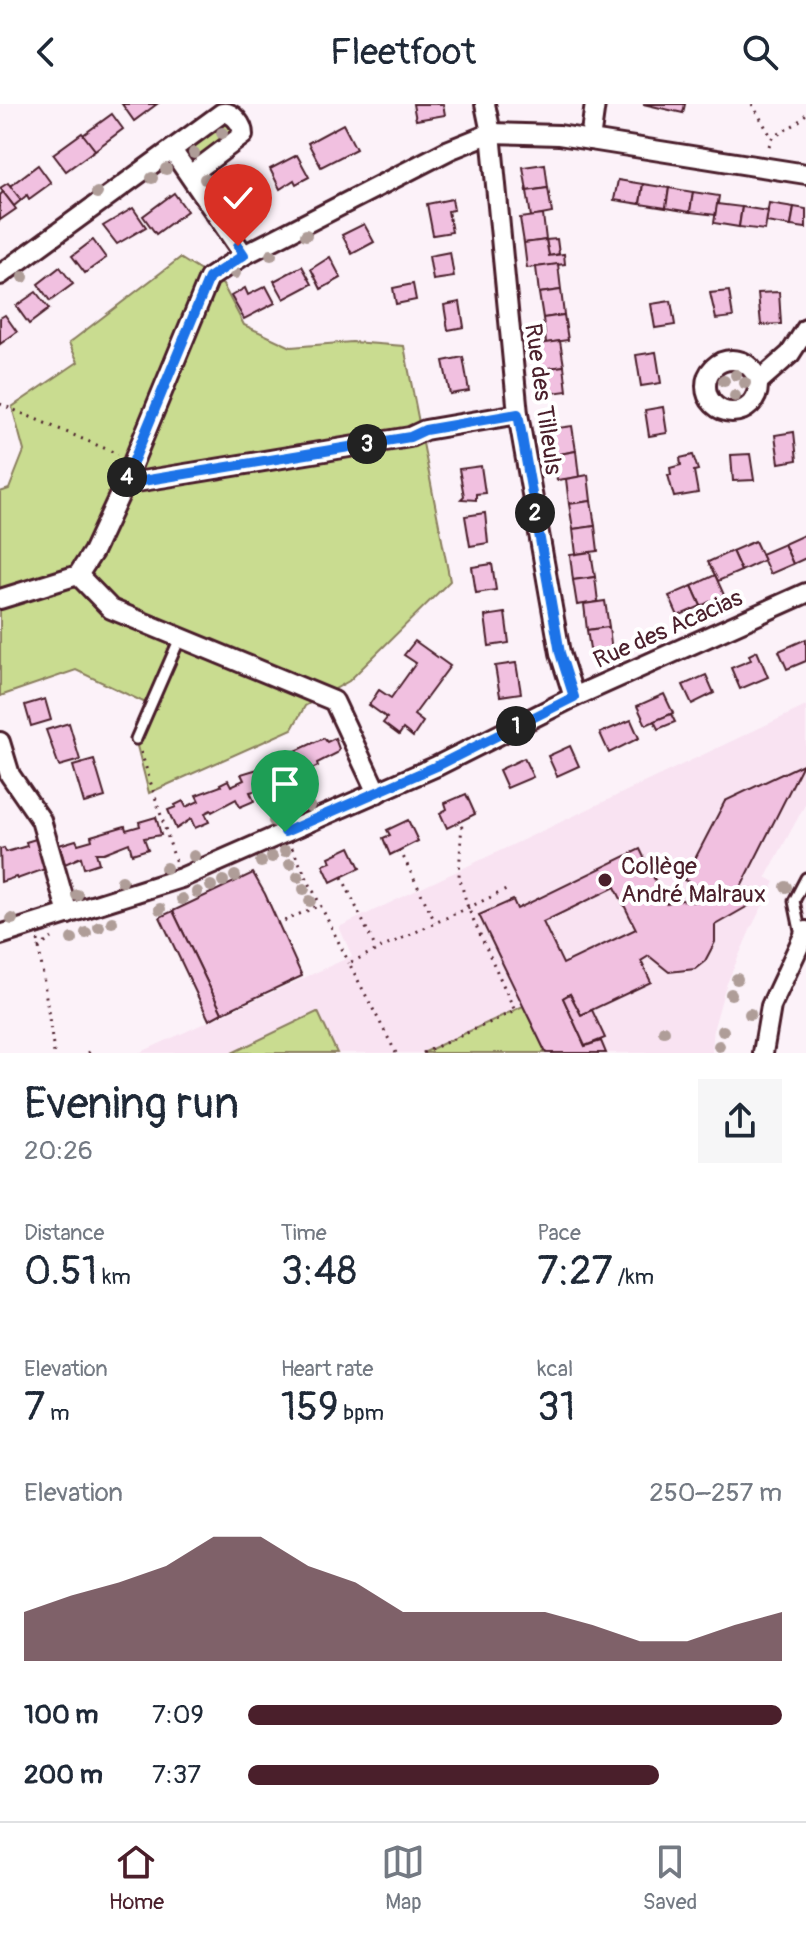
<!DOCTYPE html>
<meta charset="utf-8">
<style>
:root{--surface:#fff;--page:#f6f6f7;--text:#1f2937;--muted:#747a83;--line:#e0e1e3;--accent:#4a1f2b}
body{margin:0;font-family:Pangolin,sans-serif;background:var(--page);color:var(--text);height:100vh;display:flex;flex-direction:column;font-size:30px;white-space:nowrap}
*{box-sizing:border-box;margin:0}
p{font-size:26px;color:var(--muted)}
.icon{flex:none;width:44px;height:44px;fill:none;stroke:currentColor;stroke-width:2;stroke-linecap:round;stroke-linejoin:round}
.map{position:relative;height:949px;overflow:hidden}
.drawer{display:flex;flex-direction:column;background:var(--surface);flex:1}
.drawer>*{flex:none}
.pin{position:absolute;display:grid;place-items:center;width:68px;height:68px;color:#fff;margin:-82px -34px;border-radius:50% 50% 50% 0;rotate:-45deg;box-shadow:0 0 8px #0007}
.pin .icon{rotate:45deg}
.km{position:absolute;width:40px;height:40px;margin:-20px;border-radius:50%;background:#222;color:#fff;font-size:22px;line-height:40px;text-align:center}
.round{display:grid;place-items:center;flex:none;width:84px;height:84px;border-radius:0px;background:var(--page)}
.headline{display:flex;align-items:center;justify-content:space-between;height:136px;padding:0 24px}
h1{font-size:44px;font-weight:600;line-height:60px}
.figures{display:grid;grid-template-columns:repeat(3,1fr);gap:12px;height:136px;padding:8px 24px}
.figures div{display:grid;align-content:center}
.figures b{font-size:40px;font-weight:600}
.figures small{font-size:22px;font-weight:400}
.figures p{font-size:22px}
.chart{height:224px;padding:16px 24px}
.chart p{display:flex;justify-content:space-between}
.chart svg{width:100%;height:144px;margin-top:8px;fill:var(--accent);opacity:.7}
ul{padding:0 24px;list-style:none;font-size:26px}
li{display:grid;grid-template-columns:128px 96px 1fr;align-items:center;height:60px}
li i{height:20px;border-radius:10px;background:var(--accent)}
header{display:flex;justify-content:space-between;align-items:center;height:104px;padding:0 24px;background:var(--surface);font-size:36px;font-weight:600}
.tab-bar{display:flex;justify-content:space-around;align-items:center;height:112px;border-top:2px solid var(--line);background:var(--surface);font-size:22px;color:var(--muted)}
.tab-bar a{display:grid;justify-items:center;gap:4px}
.tab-bar .selected{color:var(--accent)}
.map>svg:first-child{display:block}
.built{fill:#f9e3f2}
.green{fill:#c9dc90;stroke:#8a7e5e;stroke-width:2}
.building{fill:#f1c0e0;stroke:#4a1f2b;stroke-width:2;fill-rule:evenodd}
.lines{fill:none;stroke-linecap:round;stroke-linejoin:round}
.lane-casing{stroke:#4a1f2b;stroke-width:15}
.street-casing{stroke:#4a1f2b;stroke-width:24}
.path{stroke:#4a1f2b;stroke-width:3;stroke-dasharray:2 6;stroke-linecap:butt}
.lane{stroke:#fff;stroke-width:9}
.street{stroke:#fff;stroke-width:18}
.tree{fill:#af9d98}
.route-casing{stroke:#fff;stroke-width:16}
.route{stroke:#1a73e8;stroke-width:10}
.poi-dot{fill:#4a1f2b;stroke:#fff;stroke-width:3}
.labels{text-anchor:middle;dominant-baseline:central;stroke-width:8;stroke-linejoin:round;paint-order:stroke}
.street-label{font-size:24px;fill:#4a1f2b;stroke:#fff}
.poi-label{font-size:24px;fill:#4a1f2b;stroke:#fff;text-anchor:start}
</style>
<header><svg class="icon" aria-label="back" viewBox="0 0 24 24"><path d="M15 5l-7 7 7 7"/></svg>Fleetfoot<svg class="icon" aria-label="search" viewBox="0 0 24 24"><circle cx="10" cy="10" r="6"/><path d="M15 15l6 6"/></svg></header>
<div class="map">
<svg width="806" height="949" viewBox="0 0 806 949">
<rect width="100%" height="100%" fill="#fcf2f9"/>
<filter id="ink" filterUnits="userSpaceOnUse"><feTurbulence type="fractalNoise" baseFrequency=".0125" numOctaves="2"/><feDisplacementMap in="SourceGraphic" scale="16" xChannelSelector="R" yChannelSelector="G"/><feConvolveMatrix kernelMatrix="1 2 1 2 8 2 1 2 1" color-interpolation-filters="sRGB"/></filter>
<g filter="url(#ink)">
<polygon class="built" points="806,602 806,699 766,773 775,778 751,824 725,884 714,923 712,949 139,949 352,852 339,823"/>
<g class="green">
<polygon points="225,15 236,29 192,61 181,47"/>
<polygon points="180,154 223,181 244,221 291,243 352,238 404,242 450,477 349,577 305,602 292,625 149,689 135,634 150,601 76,566 0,592 0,388 9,385 24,347 12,303 78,258 69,239"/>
<polygon points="523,902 546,949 423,949"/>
<polygon points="318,908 337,949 232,949 317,908"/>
</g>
<g class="building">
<polygon points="122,0 157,0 134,17"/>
<polygon points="413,0 443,0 445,11 416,16"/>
<polygon points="643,0 685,0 683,9"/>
<polygon points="112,10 123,25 95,46 83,31"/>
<polygon points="343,20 356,45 321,63 308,39"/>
<polygon points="82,29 95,46 66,67 53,50"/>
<polygon points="297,51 309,73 296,80 294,76 280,85 270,65"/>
<polygon points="545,60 548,84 527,87 523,63"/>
<polygon points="38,61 51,79 29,95 27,91 21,96 10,82"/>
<polygon points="618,76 643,80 640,100 614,96"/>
<polygon points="256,77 267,96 241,111 230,91"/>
<polygon points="8,79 21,96 14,102 0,84"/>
<polygon points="643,80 669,84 666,104 640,100"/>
<polygon points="548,84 552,109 531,113 527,87"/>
<polygon points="669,84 693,88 690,108 666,104"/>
<polygon points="3,88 16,105 0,116 0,91"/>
<polygon points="693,88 719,92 716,111 690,108"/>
<polygon points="174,89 187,107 156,130 143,112"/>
<polygon points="452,95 454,106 448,107 452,128 433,131 427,100"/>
<polygon points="769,99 794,103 791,122 766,118"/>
<polygon points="717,100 742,103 739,123 714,119"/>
<polygon points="742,103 768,107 765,126 739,123"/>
<polygon points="794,103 806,105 806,124 791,122"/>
<polygon points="133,104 146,123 117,140 103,122"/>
<polygon points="543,111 546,136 524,139 520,114"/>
<polygon points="364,120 374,138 352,150 342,131"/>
<polygon points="557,135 559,150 549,152 546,136"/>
<polygon points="93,136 106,154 85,169 72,152"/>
<polygon points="546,136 549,152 564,150 565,160 527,164 524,139"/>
<polygon points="450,148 454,173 433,176 429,152"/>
<polygon points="330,153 341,174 321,185 311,165"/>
<polygon points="558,160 561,186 539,189 536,163"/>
<polygon points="302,162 312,180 284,195 274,177"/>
<polygon points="60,163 73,180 50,197 38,180"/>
<polygon points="413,180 416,196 396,200 393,184"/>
<polygon points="266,182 275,199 244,215 231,192 245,184 248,191"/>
<polygon points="561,186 564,211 543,214 539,189"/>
<polygon points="729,187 733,213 716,215 710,189"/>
<polygon points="36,188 49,205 29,220 16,202"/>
<polygon points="779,188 781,220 761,221 758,189"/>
<polygon points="671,197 675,221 655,224 651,200"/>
<polygon points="460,198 464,223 448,226 444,201"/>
<polygon points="5,211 17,228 0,240 0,214"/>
<polygon points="564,211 568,236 546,239 543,214"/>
<polygon points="560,237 564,262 541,265 538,240"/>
<polygon points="656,248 661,279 641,282 636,251"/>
<polygon points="463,253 469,287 450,290 443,257"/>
<polygon points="564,262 567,287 545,290 541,265"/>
<polygon points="663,303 667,329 649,332 645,306"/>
<polygon points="572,322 576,347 554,351 550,325"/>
<polygon points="794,328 797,356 779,359 775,331"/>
<polygon points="576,347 579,373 557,376 554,351"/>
<polygon points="750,350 754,376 733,377 731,351"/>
<polygon points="693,351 698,366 694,367 698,389 674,393 668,371 671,371 670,364 681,361 680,354"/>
<polygon points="481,362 485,389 476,390 476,396 461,395 464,392 459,365"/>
<polygon points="588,371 591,397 569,400 566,375"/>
<polygon points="591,397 595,422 573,425 569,400"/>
<polygon points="485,409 488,439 470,442 465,412"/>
<polygon points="595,422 598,447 576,450 573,425"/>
<polygon points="806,430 806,454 793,460 784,440"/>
<polygon points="755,437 764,456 741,467 732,447"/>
<polygon points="784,440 793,460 770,470 761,450"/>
<polygon points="732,447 741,467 718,477 708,458"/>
<polygon points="591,448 595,473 573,476 570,451"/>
<polygon points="492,460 496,486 476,489 472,463"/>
<polygon points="715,471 724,491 701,502 692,482"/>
<polygon points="595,473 598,498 577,501 573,476"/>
<polygon points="692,482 701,502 678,512 669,492"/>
<polygon points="605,497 609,523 587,526 584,500"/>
<polygon points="505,509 509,539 489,542 485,512"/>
<polygon points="609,523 612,548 591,551 587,526"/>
<polygon points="806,535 806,557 787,565 779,547"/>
<polygon points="415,537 450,562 414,611 423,618 413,633 403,625 399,631 383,619 387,614 369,601 379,586 391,594 416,559 404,551"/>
<polygon points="757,547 768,573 740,585 731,564 751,556 749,551"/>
<polygon points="516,559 521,589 500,592 495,562"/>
<polygon points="706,571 714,589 692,600 683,581"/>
<polygon points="664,590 673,609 646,621 637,602"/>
<polygon points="45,595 51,616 31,622 25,601"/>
<polygon points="671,610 675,618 658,625 654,617"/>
<polygon points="631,616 639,634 609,649 600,629"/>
<polygon points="69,619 80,656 59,662 46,626"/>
<polygon points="324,634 327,638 335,634 339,645 337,649 317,659 318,662 302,670 300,666 280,675 275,674 270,664 278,660 276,656"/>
<polygon points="570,642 579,662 557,672 548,652"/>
<polygon points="524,654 533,673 507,684 499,666"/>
<polygon points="94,656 105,693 84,699 73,662"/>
<path d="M 803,660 L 735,795 L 748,802 L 715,821 L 715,838 L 705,857 L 695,865 L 669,868 L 649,852 L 641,857 L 651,878 L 581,911 L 570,890 L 563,894 L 585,942 L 601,937 L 606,949 L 546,949 L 479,811 L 513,796 L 517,805 L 640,745 L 666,799 L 681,796 L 694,798 L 714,789 L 684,776 L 725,697 ZM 615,783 L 636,825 L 563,860 L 543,818 Z"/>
<polygon points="258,665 267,684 250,688 254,697 240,703 236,695 212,708 211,706 205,709 209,718 195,724 191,715 176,725 168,706 176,703 175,701 183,697 186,703 199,697 196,691 221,682 220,680 228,676 231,682 244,676 241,670"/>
<polygon points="466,690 475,710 447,724 440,709 447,705 445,699"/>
<polygon points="156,713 161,731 144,734 148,745 132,750 129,739 104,749 96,749 99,759 84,764 81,753 65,760 59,741 76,736 78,740 92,736 91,732 125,722 126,726 140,722 139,718"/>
<polygon points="408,716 418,737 390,751 383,734 390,731 387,726"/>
<polygon points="39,734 48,764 17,775 16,773 1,778 0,745 4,744 6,748 27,742 26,738"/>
<polygon points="350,743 360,764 331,778 323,761 331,758 329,753"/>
<polygon points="253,769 265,790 302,872 222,909 173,807"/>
<polygon points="173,807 222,909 209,916 160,813"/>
<polygon points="570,890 581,911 592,906 605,934 585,942 563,894"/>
</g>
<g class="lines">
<g class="lane-casing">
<g id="lane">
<polyline points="136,635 180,534"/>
<polyline points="801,831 794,797 806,774"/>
</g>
</g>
<g class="street-casing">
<g id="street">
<polyline points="485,0 491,29 518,310 560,549 574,593"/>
<polyline points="590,36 595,0"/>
<polyline points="172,46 244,151"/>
<path d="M 0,171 L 222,9 C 233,7 243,21 243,31 L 190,71"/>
<circle cx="732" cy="282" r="26"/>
<polyline points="758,278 790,250 806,225"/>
<polyline points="124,380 410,333 425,326 518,310"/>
<polyline points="78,471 111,505 334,597 377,689"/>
<polyline points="0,495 78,471 93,448 120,390 209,174 244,151 449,46 491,29 559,31 806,70"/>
<polyline points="0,638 10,671 41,716 68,810"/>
<polyline points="0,831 181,774 437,662 574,593 806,489"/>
<polyline points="763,949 771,902 806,827"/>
</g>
</g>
<g class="path">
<polyline points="752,0 772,34"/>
<polyline points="769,42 772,34 797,19 806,10"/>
<polyline points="0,300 118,350"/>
<polyline points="141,648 176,759"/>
<polyline points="292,744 349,859"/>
<polyline points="400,746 435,818"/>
<polyline points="342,773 376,845"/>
<polyline points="277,820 320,801"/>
<polyline points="38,836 54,949"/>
<polyline points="38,844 52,834"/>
<polyline points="88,949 91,947"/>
<polyline points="396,949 349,859 506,786"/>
<polyline points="423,949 515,907 468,804 459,772 462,716"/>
</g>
<use href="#lane" class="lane"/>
<use href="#street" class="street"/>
</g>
<g class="tree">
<circle cx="222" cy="29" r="6"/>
<circle cx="194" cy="49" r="6"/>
<circle cx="166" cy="65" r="6"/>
<circle cx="152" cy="74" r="6"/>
<circle cx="205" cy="75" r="6"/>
<circle cx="97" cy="89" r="6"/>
<circle cx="306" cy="131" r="6"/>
<circle cx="271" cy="151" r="6"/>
<circle cx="235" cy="169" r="6"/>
<circle cx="23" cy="173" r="6"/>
<circle cx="736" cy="271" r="6"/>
<circle cx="724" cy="277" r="6"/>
<circle cx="745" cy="279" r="6"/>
<circle cx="735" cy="292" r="6"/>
<circle cx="309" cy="702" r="6"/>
<circle cx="274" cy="717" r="6"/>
<circle cx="285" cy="747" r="6"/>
<circle cx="194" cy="752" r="6"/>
<circle cx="272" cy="753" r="6"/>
<circle cx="261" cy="758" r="6"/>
<circle cx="290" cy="760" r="6"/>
<circle cx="166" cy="764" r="6"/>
<circle cx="235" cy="772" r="6"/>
<circle cx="298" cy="773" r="6"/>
<circle cx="122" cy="777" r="6"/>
<circle cx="223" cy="777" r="6"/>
<circle cx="211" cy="782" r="6"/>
<circle cx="786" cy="783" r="6"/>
<circle cx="304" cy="785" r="6"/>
<circle cx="197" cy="788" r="6"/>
<circle cx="77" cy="791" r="6"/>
<circle cx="182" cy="795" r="6"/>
<circle cx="310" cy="797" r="6"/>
<circle cx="160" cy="805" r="6"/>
<circle cx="12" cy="815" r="6"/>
<circle cx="112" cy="818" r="6"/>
<circle cx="99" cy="823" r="6"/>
<circle cx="86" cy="829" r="6"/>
<circle cx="72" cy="835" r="6"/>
<circle cx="737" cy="875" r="6"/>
<circle cx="731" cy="890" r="6"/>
<circle cx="750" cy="910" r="6"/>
<circle cx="664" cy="927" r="6"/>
<circle cx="723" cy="927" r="6"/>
<circle cx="719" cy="942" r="6"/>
</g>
</g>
<g class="lines" filter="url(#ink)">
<g class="route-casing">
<polyline id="route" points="238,142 244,151 209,174 124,380 410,333 425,326 518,310 560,549 574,593 437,662 285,728"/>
</g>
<use href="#route" class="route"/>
</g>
<circle class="poi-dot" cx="605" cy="776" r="8"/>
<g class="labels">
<g class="street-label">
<text transform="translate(543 295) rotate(82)">Rue des Tilleuls</text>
<text transform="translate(668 525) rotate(-24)">Rue des Acacias</text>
</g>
<g class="poi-label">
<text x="621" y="762">Collège<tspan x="621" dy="28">André Malraux</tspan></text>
</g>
</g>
</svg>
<div class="pin" style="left:285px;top:728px;background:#1e9e55"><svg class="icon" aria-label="arrive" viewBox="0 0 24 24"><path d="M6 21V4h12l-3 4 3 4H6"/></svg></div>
<div class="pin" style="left:238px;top:142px;background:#d93025"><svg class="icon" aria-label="check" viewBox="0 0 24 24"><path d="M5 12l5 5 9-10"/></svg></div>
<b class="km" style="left:516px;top:622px">1</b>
<b class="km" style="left:535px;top:409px">2</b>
<b class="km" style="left:367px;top:340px">3</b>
<b class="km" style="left:127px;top:373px">4</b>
</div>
<section class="drawer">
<div class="headline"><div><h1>Evening run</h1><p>20:26</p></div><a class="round"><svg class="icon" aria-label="share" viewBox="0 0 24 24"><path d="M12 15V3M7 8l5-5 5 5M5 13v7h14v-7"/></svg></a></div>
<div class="figures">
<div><p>Distance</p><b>0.51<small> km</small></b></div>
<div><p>Time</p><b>3:48</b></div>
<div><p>Pace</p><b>7:27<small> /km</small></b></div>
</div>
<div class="figures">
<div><p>Elevation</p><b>7<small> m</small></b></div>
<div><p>Heart rate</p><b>159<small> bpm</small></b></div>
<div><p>kcal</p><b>31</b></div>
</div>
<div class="chart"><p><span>Elevation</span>250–257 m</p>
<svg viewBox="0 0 160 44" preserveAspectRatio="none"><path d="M0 44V29L10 24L20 20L30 15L40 6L50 6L60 15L70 20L80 29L90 29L100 29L110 29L120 33L130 38L140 38L150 33L160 29V44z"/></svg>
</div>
<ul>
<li><b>100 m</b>7:09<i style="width:100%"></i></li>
<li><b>200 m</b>7:37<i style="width:77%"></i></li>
</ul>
</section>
<nav class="tab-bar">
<a class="selected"><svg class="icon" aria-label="home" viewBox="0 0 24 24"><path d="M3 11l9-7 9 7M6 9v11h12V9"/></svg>Home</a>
<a><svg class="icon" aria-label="map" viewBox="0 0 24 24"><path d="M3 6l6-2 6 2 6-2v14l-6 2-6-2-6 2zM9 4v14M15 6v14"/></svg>Map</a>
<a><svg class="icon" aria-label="saved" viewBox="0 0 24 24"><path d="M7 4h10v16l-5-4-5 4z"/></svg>Saved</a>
</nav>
